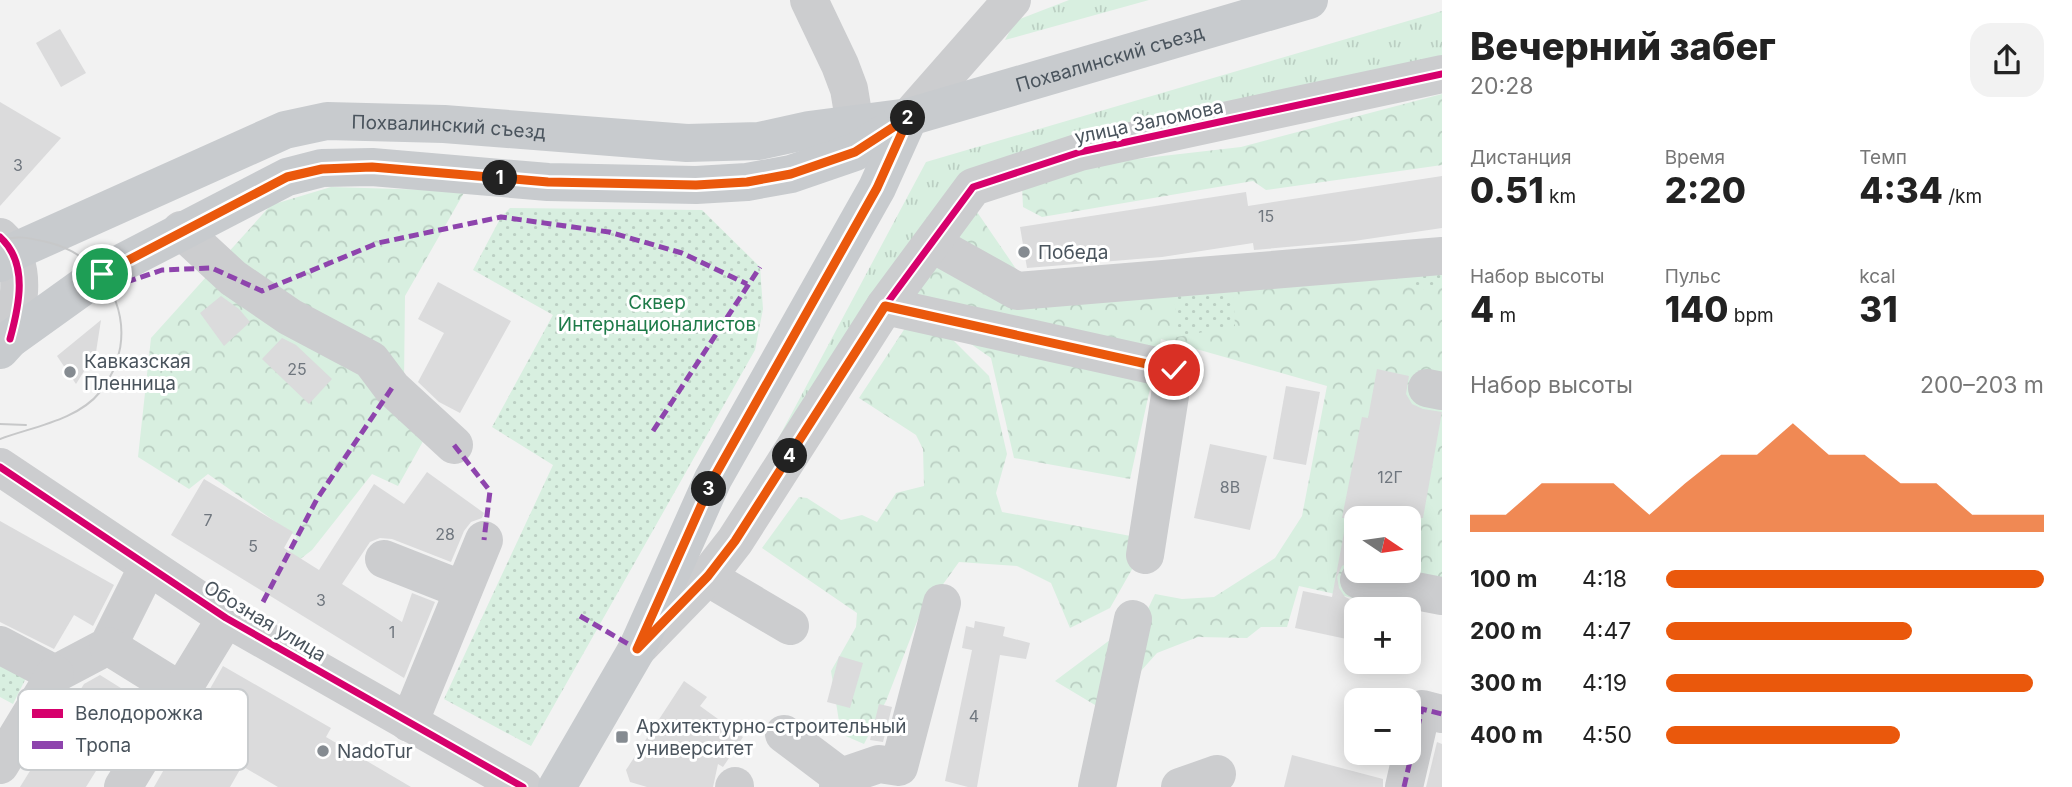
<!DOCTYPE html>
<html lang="ru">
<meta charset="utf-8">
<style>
:root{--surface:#fff;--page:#f2f2f2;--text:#222;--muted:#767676;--accent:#ea580c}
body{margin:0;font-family:Inter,sans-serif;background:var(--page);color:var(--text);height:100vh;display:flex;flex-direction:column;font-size:26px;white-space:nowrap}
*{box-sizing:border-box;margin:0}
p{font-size:23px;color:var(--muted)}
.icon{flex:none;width:38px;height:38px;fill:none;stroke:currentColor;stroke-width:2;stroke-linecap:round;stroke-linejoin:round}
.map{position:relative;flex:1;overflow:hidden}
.details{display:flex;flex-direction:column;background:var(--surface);width:630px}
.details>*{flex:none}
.needle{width:46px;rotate:103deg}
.fabs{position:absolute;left:1344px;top:506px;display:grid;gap:14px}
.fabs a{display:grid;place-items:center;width:77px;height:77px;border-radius:14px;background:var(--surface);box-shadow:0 4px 18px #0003;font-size:35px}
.pin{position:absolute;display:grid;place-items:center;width:60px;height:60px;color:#fff;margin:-30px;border:4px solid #fff;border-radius:50%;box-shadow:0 2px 7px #0007}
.km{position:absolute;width:35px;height:35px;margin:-18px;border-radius:50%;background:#222;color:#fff;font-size:19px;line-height:35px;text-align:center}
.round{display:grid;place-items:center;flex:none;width:74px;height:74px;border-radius:21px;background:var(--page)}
.overview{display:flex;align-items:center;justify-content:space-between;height:119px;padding:0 28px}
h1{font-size:38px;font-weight:800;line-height:52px}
.stats{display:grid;grid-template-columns:repeat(3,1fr);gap:10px;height:119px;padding:7px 28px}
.stats div{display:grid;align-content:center}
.stats b{font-size:35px;font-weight:800}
.stats small{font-size:19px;font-weight:400}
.stats p{font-size:19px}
.chart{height:196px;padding:14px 28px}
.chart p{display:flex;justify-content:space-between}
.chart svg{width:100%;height:126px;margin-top:7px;fill:var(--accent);opacity:.7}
ul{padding:0 28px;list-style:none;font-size:23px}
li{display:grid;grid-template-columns:112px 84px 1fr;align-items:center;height:52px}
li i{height:18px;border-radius:9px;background:var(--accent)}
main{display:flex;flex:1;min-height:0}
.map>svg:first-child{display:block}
.grass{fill:url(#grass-tufts)}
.forest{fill:url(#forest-crowns);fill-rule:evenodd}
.park{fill:url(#park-dots)}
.building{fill:#dbdbdc}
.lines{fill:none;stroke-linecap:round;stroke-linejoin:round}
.minor{stroke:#cccdcf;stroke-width:38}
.major{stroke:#c8cbce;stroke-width:38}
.tram{stroke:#c7c8c9;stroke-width:2}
.quiet{stroke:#8e44ad;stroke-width:5;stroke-dasharray:10 5;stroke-linecap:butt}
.cycleway-casing{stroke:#fff;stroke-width:11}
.cycleway{stroke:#d6006c;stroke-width:7}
.route-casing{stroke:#fff;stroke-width:14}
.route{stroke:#ea580c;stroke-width:9}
.poi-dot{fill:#858b91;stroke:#fff;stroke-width:2.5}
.labels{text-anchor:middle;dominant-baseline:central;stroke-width:6;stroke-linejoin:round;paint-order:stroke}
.number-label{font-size:16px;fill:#6f767e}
.street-label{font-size:19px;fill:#4a545d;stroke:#fff}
.poi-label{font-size:19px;fill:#4a545d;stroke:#fff;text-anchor:start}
.park-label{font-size:19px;fill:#1e7b49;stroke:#fff}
.key{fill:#fff;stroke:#c9ccce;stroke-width:2}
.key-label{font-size:19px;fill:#4a545d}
</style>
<main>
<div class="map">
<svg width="1442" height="787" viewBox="0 0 1442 787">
<defs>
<pattern id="grass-tufts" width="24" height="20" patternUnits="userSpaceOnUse" patternTransform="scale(1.75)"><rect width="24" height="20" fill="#d8efe0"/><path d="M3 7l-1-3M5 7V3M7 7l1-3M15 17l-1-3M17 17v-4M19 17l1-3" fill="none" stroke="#bbcfc3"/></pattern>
<pattern id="forest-crowns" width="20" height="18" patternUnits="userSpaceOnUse" patternTransform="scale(1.75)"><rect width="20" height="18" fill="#d8efe0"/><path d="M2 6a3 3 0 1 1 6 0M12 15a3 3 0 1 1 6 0" fill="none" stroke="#bbcfc3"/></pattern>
<pattern id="park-dots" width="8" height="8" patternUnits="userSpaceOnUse" patternTransform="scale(1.75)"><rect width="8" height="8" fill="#d8efe0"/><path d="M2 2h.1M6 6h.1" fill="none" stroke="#bbcfc3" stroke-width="1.8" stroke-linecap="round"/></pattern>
</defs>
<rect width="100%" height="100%" fill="#f2f2f2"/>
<g class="grass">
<polygon points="1069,0 1149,0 1005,40 1015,21"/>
<polygon points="1442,11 1442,64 995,165 731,527 926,162"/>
</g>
<g class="forest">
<polygon points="1442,94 1442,165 1266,190 1253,181 1042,217 1023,207 1022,186 1119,161 1241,147"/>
<polygon points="331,187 465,191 405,296 404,382 440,411 398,486 372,474 312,550 273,580 297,537 208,474 189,489 138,457 151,338 271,205"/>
<path d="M 975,209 L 1025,282 L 1442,243 L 1442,613 L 1403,609 L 1299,586 L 1287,627 L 1261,627 L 1247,638 L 1198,637 L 1157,653 L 1105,711 L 1055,681 L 1146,613 L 1155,594 L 1182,599 L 1214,597 L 1275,558 L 1302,516 L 1327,386 L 1161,339 L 1130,479 L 1014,458 L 991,358 L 908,300 ZM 1356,518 L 1409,518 L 1409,570 L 1356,570 Z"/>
<polygon points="911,319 950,337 989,376 1007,454 996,493 1002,512 1136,537 1135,564 1110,608 1070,628 1051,583 1017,566 959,562 918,619 886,701 864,744 841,734 831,671 856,627 857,613 762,548 799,497 807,498 841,520 862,515 877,522 896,493 924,486 923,449 916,435 859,398"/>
</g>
<g class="park">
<polygon points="510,208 702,210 760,267 763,309 755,350 531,746 444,699 553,465 492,427 553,315 473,270 501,217"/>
<polygon points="1442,264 1442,287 1415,290 1415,267"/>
<polygon points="1233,288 1235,326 1177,337 1174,292"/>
<polygon points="0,658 26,678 13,704 0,697"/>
</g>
<g class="building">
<polygon points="60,29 86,73 61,87 36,43"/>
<polygon points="0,102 61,138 0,206"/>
<polygon points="1442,176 1442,228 1354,241 1254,250 1253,243 1162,257 1027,268 1020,227 1246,192 1248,206"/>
<polygon points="438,282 511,321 460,413 439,402 418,382 444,333 418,319"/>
<polygon points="221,296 239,309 250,322 224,346 200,313"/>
<polygon points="101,320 96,352 76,384 57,356"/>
<polygon points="282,338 296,345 332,379 309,404 262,359"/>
<polygon points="1377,369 1409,376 1406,394 1412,404 1423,409 1442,412 1423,518 1342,518 1362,417 1368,418"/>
<polygon points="1286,386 1320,392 1306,465 1273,459"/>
<polygon points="1210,444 1267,456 1250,530 1194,518"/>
<polygon points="427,472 484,513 482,518 471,522 464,531 451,562 392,539 380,538 370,542 342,584 402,622 412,593 435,602 404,678 171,535 204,479 293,532 284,548 319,570 374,484 404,504"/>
<polygon points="0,521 114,585 93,626 74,615 54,649 0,622"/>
<polygon points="1345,527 1356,528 1356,559 1342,566 1337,577 1339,588 1345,597 1354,601 1394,609 1356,609 1356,641 1295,628 1303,591 1332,597"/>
<polygon points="975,621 1005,627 1003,636 1030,643 1026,659 1000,655 977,787 968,787 945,781 972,650 962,648 966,626 974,628"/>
<polygon points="839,656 863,663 850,708 827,702"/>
<polygon points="223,666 331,728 326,737 411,787 278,787 242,766 230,787 154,787"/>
<polygon points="100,675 140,700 86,787 20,787 84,684"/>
<polygon points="684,681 707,697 700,706 743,737 723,767 718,764 713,787 647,787 630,782 626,770"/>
<polygon points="879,704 892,707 883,742 870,740"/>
<polygon points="1437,742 1442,744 1442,787 1426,787"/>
<polygon points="1292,755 1383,779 1383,787 1284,787"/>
</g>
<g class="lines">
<g class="minor">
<polyline points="809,0 840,65 849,89 855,125"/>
<polyline points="909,117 1012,0"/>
<polyline points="181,230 233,278 290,317 371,360 392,388 454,445"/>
<path d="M 0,237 C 29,263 19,306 10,339"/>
<polyline points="933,244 1017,291 1442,256"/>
<polyline points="885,306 1174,370 1145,555"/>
<polyline points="1427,388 1442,391"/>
<polyline points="0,467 226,618 523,787"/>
<polyline points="384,559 463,590"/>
<polyline points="707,577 790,626"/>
<polyline points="1359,580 1442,596"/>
<polyline points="0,645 55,674 108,646 147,568"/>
<polyline points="108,646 182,692"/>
<polyline points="638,648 707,577 735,541 885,306 973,187 1080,152 1442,74"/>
<polyline points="409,723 484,540"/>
<polyline points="784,734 841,777"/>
<polyline points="0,765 55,674"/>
<polyline points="123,787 226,618"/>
<polyline points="734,787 735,786"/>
<polyline points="838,787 841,777 879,764 899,767 942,603"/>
<polyline points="1097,787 1133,619"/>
<polyline points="1180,787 1217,774"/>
<polyline points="1404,787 1422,709 1442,714"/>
</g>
<g class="major">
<path id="s1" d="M 0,263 L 13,252 L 285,130 L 327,121 L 444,124 L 687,143 L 759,141 L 809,130 L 909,117 L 1309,0"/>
<polyline points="0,350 10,339 102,273 287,177 322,168 372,167 548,182 696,185 747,182 791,174 855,152 896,126"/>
<polyline points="557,787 637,649 713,479 877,188 909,117"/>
</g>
<g class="tram">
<path d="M 0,240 C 17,235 30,238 47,242 C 115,258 145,336 100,392 C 78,420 32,427 0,439"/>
<polyline points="0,424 26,425"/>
</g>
<g class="quiet">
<polyline points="112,287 162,270 212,268 262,291 378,243 501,217 609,232 682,253 747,284"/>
<polyline points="653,431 760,267"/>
<polyline points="454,445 490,491 484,540"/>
<polyline points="263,602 317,499 392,388"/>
<polyline points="580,616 637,649"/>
<polyline points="1404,787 1422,709 1442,714"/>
</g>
<g class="cycleway-casing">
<g id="cycleway">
<path d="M 0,237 C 29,263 19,306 10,339"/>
<polyline points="0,467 226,618 523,787"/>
<polyline points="637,649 707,577 735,541 885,306 973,187 1080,152 1442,74"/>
</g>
</g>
<use href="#cycleway" class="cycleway"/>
</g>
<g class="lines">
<g class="route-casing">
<polyline id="route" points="102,274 287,177 322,169 372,167 548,182 696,185 747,182 791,174 855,152 909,117 877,188 713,479 637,649 708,576 735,541 885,306 1174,370"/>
</g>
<use href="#route" class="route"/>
</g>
<g class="poi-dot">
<circle cx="1024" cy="252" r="7"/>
<circle cx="70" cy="372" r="7"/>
<rect x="615" y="730" width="14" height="14" rx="3.5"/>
<circle cx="323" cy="751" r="7"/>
</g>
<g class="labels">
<g class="number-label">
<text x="18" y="165">3</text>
<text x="1266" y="216">15</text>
<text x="297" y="369">25</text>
<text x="1390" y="477">12Г</text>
<text x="1230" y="487">8В</text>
<text x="208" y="520">7</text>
<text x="445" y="534">28</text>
<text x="253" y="546">5</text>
<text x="321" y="600">3</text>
<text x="392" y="632">1</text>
<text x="974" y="716">4</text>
</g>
<g class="street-label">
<text stroke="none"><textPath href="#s1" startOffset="1152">Похвалинский съезд</textPath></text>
<text transform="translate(1149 122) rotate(-12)">улица Заломова</text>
<text stroke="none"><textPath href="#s1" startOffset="480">Похвалинский съезд</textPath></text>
<text transform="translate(265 621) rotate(31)">Обозная улица</text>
</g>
<g class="poi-label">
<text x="1038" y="252">Победа</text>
<text x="84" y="361">Кавказская<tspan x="84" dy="22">Пленница</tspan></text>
<text x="636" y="726">Архитектурно-строительный<tspan x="636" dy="22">университет</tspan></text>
<text x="337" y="751">NadoTur</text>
</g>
<g class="park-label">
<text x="657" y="302">Сквер<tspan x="657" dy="22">Интернационалистов</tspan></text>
</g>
</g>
<rect x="18" y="689" width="230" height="81" rx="10" class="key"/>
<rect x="32" y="709" width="31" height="9" fill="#d6006c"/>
<rect x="32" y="741" width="31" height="8" fill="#8e44ad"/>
<g class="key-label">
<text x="75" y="720">Велодорожка</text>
<text x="75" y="752">Тропа</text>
</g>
</svg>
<div class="fabs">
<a><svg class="needle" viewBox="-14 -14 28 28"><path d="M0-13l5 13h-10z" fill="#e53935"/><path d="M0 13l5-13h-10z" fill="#767676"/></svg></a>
<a>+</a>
<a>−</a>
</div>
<div class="pin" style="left:102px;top:274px;background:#1e9e55"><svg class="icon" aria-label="arrive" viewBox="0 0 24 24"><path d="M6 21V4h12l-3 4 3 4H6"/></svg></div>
<div class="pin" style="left:1174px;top:370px;background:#d93025"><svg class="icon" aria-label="check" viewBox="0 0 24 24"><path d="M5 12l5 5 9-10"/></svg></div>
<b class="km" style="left:500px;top:178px">1</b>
<b class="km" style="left:908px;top:118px">2</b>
<b class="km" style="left:709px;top:489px">3</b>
<b class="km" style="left:790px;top:456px">4</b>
</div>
<section class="details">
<div class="overview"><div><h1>Вечерний забег</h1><p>20:28</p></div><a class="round"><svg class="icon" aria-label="share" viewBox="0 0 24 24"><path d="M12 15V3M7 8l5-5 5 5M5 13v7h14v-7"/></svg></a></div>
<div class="stats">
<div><p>Дистанция</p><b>0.51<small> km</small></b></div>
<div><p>Время</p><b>2:20</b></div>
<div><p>Темп</p><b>4:34<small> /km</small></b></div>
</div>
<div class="stats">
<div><p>Набор высоты</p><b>4<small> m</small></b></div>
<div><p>Пульс</p><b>140<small> bpm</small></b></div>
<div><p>kcal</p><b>31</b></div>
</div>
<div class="chart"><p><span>Набор высоты</span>200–203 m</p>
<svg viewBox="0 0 160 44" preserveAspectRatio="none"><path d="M0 44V38L10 38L20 27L30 27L40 27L50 38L60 27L70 17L80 17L90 6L100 17L110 17L120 27L130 27L140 38L150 38L160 38V44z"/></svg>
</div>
<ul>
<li><b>100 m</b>4:18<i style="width:100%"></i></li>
<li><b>200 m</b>4:47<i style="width:65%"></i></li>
<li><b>300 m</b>4:19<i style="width:97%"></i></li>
<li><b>400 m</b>4:50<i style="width:62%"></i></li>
</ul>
</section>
</main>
